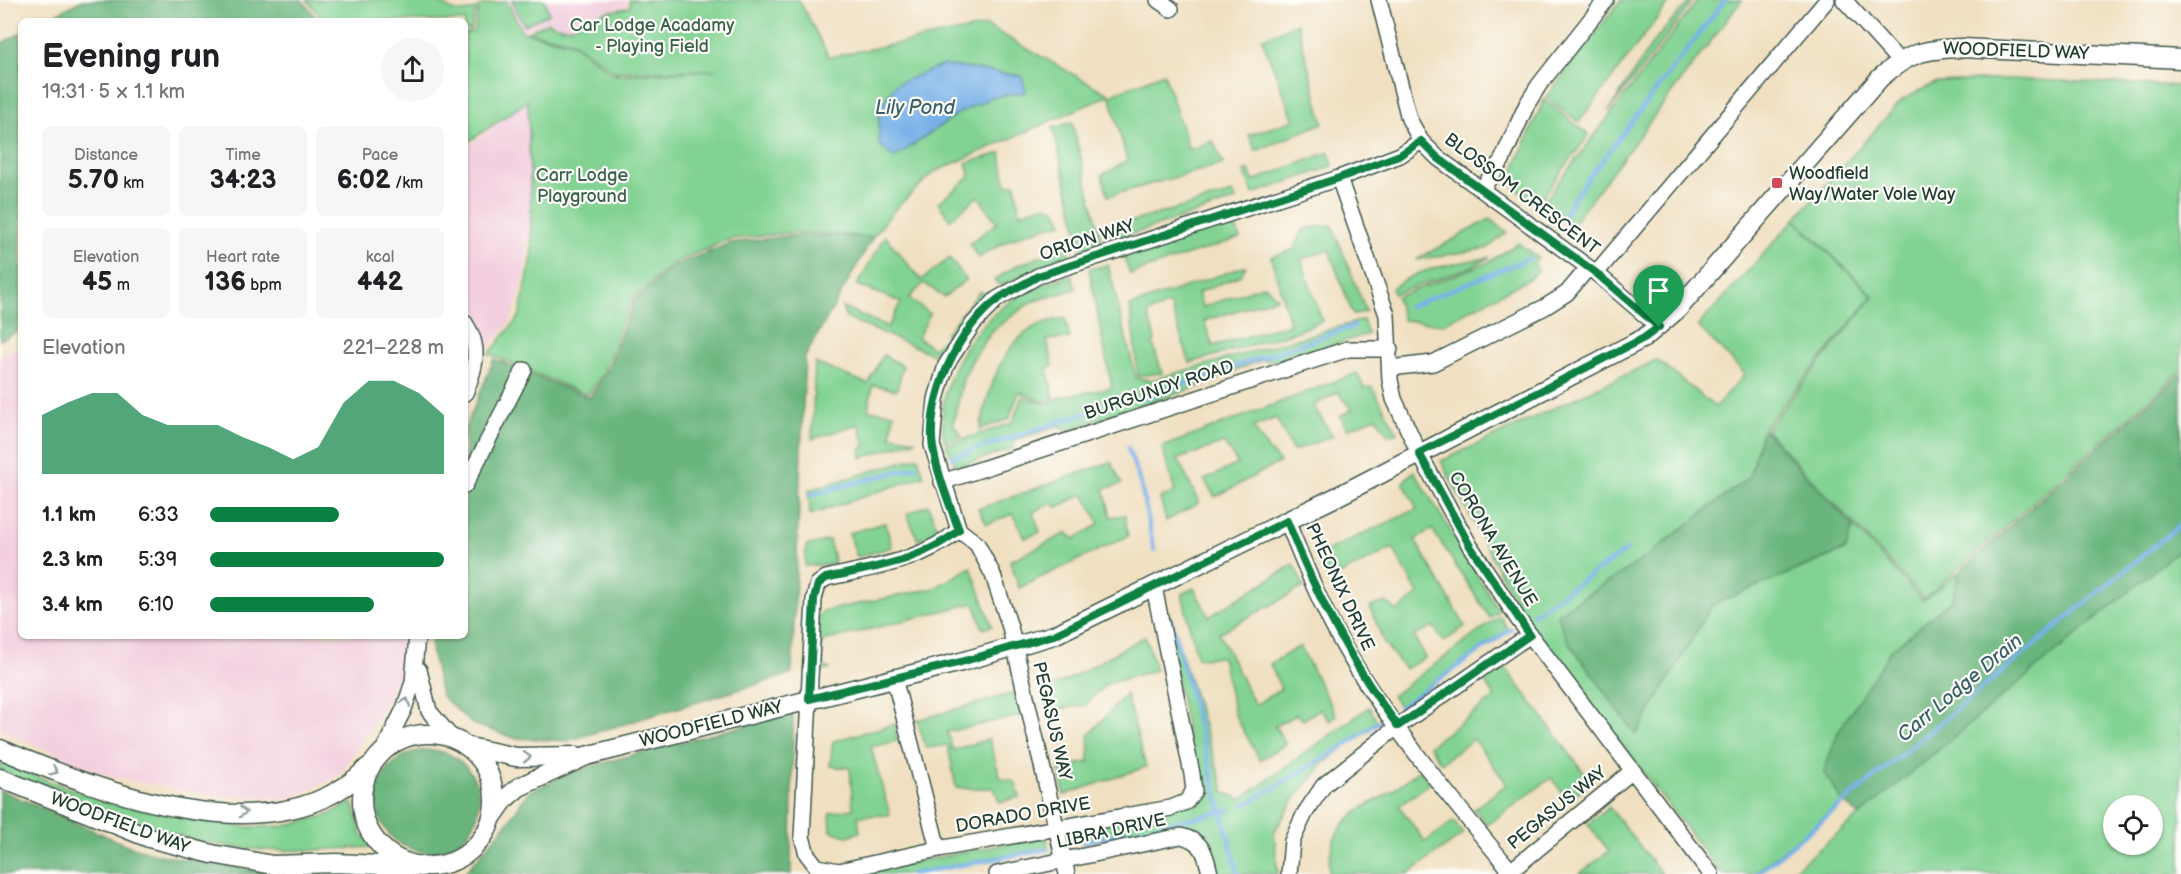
<!DOCTYPE html>
<meta charset="utf-8">
<style>
:root{--surface:#fff;--page:#f6f6f6;--text:#202124;--muted:#757577;--accent:#0b8043}
body{margin:0;font-family:"Balsamiq Sans",sans-serif;background:var(--page);color:var(--text);height:100vh;display:flex;flex-direction:column;font-size:22px;white-space:nowrap}
*{box-sizing:border-box;margin:0}
p{font-size:20px;color:var(--muted)}
.icon{flex:none;width:33px;height:33px;fill:none;stroke:currentColor;stroke-width:2;stroke-linecap:round;stroke-linejoin:round}
.map{position:relative;flex:1;overflow:hidden}
.sheet{position:absolute;left:18px;top:18px;width:450px;height:621px;display:flex;flex-direction:column;background:var(--surface);border-radius:9px;box-shadow:0 2px 4px #0004}
.sheet>*{flex:none}
.tools{position:absolute;left:2103px;top:795px;display:grid;gap:12px}
.tools a{display:grid;place-items:center;width:60px;height:60px;border-radius:50%;background:var(--surface);box-shadow:0 2px 4px #0004;font-size:30px}
.pin{position:absolute;display:grid;place-items:center;width:51px;height:51px;color:#fff;margin:-62px -26px;border-radius:50% 50% 50% 0;rotate:-45deg;box-shadow:0 0 6px #0007}
.pin .icon{rotate:45deg}
.round{display:grid;place-items:center;flex:none;width:63px;height:63px;border-radius:32px;background:var(--page)}
.summary{display:flex;align-items:center;justify-content:space-between;height:102px;padding:0 24px}
h1{font-size:33px;font-weight:700;line-height:45px}
.stats{display:grid;grid-template-columns:repeat(3,1fr);gap:9px;height:102px;padding:6px 24px}
.stats div{display:grid;align-content:center;border-radius:9px;background:var(--page);text-align:center}
.stats b{font-size:26px;font-weight:700}
.stats small{font-size:16px;font-weight:400}
.stats p{font-size:16px}
.chart{height:168px;padding:12px 24px}
.chart p{display:flex;justify-content:space-between}
.chart svg{width:100%;height:108px;margin-top:6px;fill:var(--accent);opacity:.7}
ul{padding:0 24px;list-style:none;font-size:20px}
li{display:grid;grid-template-columns:96px 72px 1fr;align-items:center;height:45px}
li i{height:15px;border-radius:8px;background:var(--accent)}
.map>svg:first-child{display:block}
.built{fill:#f3cfdf}
.green{fill:#82d393;stroke:#508864;stroke-width:1.5;fill-rule:evenodd}
.forest{fill:#69b57d;stroke:#447958;stroke-width:1.5}
.water{fill:#77b1e8;stroke:#4b778e;stroke-width:1.5}
.lines{fill:none;stroke-linecap:round;stroke-linejoin:round}
.stream{stroke:#77b1e8;stroke-width:4.5}
.minor-casing{stroke:#3e5549;stroke-width:18}
.tertiary-casing{stroke:#3e5549;stroke-width:21}
.minor{stroke:#fff;stroke-width:15}
.tertiary{stroke:#fff;stroke-width:18}
.oneway{stroke:#8f9e9a}
.route-casing{stroke:#fff;stroke-width:12}
.route{stroke:#0b8043;stroke-width:8}
.poi-dot{fill:#d1495b;stroke:#fdfcf7;stroke-width:2}
.labels{text-anchor:middle;dominant-baseline:central;stroke-width:4.5;stroke-linejoin:round;paint-order:stroke}
.park-label{font-size:18px;fill:#38624c;stroke:#fdfcf7}
.street-label{font-size:18px;fill:#1f3d34;stroke:#fdfcf7}
.poi-label{font-size:18px;fill:#1f3d34;stroke:#fdfcf7;text-anchor:start}
.water-label{font-size:20px;font-style:italic;fill:#39606a;stroke:#fdfcf7}
</style>
<div class="map">
<svg width="2181" height="874" viewBox="0 0 2181 874">
<rect width="100%" height="100%" fill="#fdfcf7"/>
<filter id="ink" filterUnits="userSpaceOnUse"><feTurbulence type="fractalNoise" baseFrequency=".0167" numOctaves="2"/><feDisplacementMap in="SourceGraphic" scale="12" xChannelSelector="R" yChannelSelector="G"/><feConvolveMatrix kernelMatrix="1 2 1 2 8 2 1 2 1" color-interpolation-filters="sRGB"/></filter>
<filter id="wash" filterUnits="userSpaceOnUse"><feTurbulence type="fractalNoise" baseFrequency=".008" numOctaves="4" result="noise"/><feDisplacementMap in="SourceGraphic" scale="24" xChannelSelector="R" yChannelSelector="G"/><feGaussianBlur stdDeviation="1.35" result="paint"/><feColorMatrix in="noise" values="0 0 0 0 0 0 0 0 0 0 0 0 0 0 0 0 0 1.4 0 .05"/><feComposite in="paint" operator="in"/></filter>
<g filter="url(#wash)">
<rect width="100%" height="100%" fill="#f0e0c1"/>
<g class="built">
<polygon points="507,0 627,0 628,6 594,14 576,25 561,28 549,20 522,32"/>
<polygon points="528,101 534,196 524,278 511,321 465,374 465,148"/>
<polygon points="21,346 21,636 403,636 399,676 374,723 337,777 290,798 211,795 111,777 0,730 0,355"/>
</g>
<g class="green">
<path d="M 307,0 C 347,0 388,0 429,0 C 448,1 450,19 476,9 L 471,30 L 465,30 L 465,21 L 324,21 Z"/>
<polygon points="512,0 545,0 549,14 524,25"/>
<path d="M 629,0 L 799,0 L 829,57 L 987,26 L 1110,95 L 1164,73 L 1189,150 L 1213,141 L 1223,164 L 1108,196 L 1102,175 L 1127,161 L 1110,95 L 934,172 L 895,209 L 873,237 L 798,232 L 730,239 L 673,263 L 630,302 L 603,374 L 587,395 L 489,354 L 519,317 L 532,257 L 528,101 L 465,144 L 465,33 L 474,32 L 479,6 L 507,1 L 522,32 L 572,43 L 615,75 L 715,70 L 615,72 L 572,41 L 528,32 L 548,22 C 573,35 575,22 597,15 C 607,11 619,10 630,7 Z"/>
<polygon points="1621,0 1671,0 1579,122 1546,97"/>
<polygon points="1691,0 1694,0 1608,112 1654,41"/>
<polygon points="1698,0 1742,0 1571,226 1542,204"/>
<polygon points="1297,23 1323,123 1256,151 1249,135 1294,120 1262,39"/>
<polygon points="2008,79 2181,86 2181,371 1924,599 1766,430 1874,296 1795,219 1902,100 1937,82"/>
<polygon points="1544,100 1589,135 1538,203 1515,188 1510,178"/>
<polygon points="1072,122 1103,247 1083,253 1053,128"/>
<polygon points="1329,152 1333,166 1253,194 1244,172 1249,170 1253,181"/>
<path d="M 1001,153 L 1006,185 L 1015,184 L 1020,213 L 1046,205 L 1056,210 L 1063,223 C 1031,230 1006,239 979,258 L 969,244 L 997,223 L 978,196 L 950,220 L 938,203 L 970,177 L 966,163 Z"/>
<polygon points="1233,193 1236,200 1117,239 1115,226"/>
<polygon points="1233,219 1240,238 1130,274 1124,256"/>
<polygon points="1490,219 1507,232 1488,248 1416,260"/>
<polygon points="1794,220 1873,296 1763,429 1749,477 1639,562 1557,614 1602,688 1636,735 1712,605 1846,550 1853,526 1923,601 1959,572 1953,599 1890,651 1824,772 1843,803 1753,874 1721,874 1522,614 1441,461 1657,360 1715,407 1745,374 1698,326"/>
<polygon points="1332,225 1366,311 1353,315 1329,250 1301,259 1322,321 1295,332 1190,363 1170,304 1148,313 1155,340 1153,344 1162,373 1138,376 1130,306 1246,266 1241,275 1198,293 1203,307 1265,285 1277,298 1204,321 1213,346 1290,324 1271,257 1293,250 1304,229"/>
<polygon points="885,236 921,280 950,258 966,280 944,297 924,283 909,298 930,314 918,337 932,348 945,339 948,340 945,334 980,291 985,295 949,341 932,354 846,318 842,307 888,327 901,302 857,285"/>
<polygon points="1518,243 1538,258 1534,264 1538,270 1531,278 1443,324 1403,320 1396,297 1489,262"/>
<polygon points="1068,246 1069,258 1045,264 1001,286 994,280 1016,266"/>
<path d="M 1490,257 L 1471,267 L 1394,294 L 1392,288 C 1420,266 1457,264 1490,257 Z"/>
<polygon points="1108,265 1136,378 1152,380 1363,320 1368,334 1281,361 1262,360 1224,375 1215,381 1067,430 1057,426 1016,440 1012,449 956,467 946,445 1012,423 1022,397 1048,404 1060,397 1112,388 1089,269"/>
<path d="M 1071,275 L 1076,289 L 1031,302 L 992,331 L 973,359 L 963,379 L 953,424 L 962,436 L 945,442 C 933,392 964,335 1004,306 C 1024,291 1047,283 1071,275 Z"/>
<path d="M 1065,318 L 1070,338 L 1047,340 L 1053,366 L 1047,368 L 1054,398 L 1044,402 L 1019,392 L 1009,419 L 980,429 C 989,389 999,346 1038,325 C 1046,321 1057,320 1065,318 Z"/>
<polygon points="883,355 903,366 897,390 873,385 868,410 894,413 891,436 916,440 861,458 860,450 865,446 859,424 812,439 815,363 868,384"/>
<polygon points="1357,373 1364,388 1372,387 1397,432 1388,435 1376,417 1347,429 1340,416 1352,410 1338,392 1313,406 1333,436 1293,451 1276,418 1253,427 1269,451 1280,462 1215,497 1204,480 1238,464 1224,443 1178,459 1199,503 1166,521 1160,498 1175,492 1162,447"/>
<polygon points="918,457 924,476 810,515 809,490"/>
<polygon points="1111,462 1122,484 1104,489 1111,517 1125,515 1128,536 1019,588 1010,561 1067,533 1074,539 1098,525 1098,521 1084,494 1057,507 1052,503 1033,512 1040,532 1025,538 1013,514 987,524 978,509"/>
<polygon points="1414,471 1499,611 1490,618 1432,529 1415,540 1465,626 1444,642 1433,626 1414,636 1425,658 1405,669 1384,643 1370,607 1386,602 1398,611 1418,594 1393,548 1329,580 1317,555 1417,509 1403,482"/>
<polygon points="928,505 939,531 918,540 907,514"/>
<polygon points="885,523 892,547 857,557 849,533"/>
<polygon points="829,540 835,564 805,566 806,546"/>
<path d="M 2181,548 L 2181,874 L 1789,874 ZM 2114,806 L 2152,806 L 2152,844 L 2114,844 Z"/>
<polygon points="1294,564 1304,587 1219,633 1255,705 1281,689 1270,664 1300,646 1336,715 1329,721 1320,709 1303,720 1297,714 1275,726 1286,744 1260,760 1235,715 1222,657 1197,658 1182,594 1194,588 1209,617"/>
<polygon points="971,567 992,626 983,629 974,603 823,641 821,650 824,666 830,669 816,672 818,616 824,611 935,588"/>
<polygon points="1500,616 1509,631 1400,707 1392,696"/>
<polygon points="1170,617 1225,793 1241,799 1369,707 1377,721 1323,764 1295,798 1274,832 1278,874 1215,874 1205,834 1191,826 1072,842 1072,833 1199,795 1166,623"/>
<polygon points="1145,636 1156,670 1106,684 1085,705 1047,711 1044,689 1068,680"/>
<polygon points="1499,659 1591,782 1568,800 1551,778 1487,825 1474,809 1507,784 1474,739 1441,763 1429,746 1495,697 1479,674"/>
<polygon points="1015,693 1023,715 947,732 953,750 989,739 1000,777 1015,782 1020,797 999,802 994,788 956,788 948,745 926,748 917,720"/>
<polygon points="1126,694 1146,767 1064,795 1059,767 1089,762 1089,735"/>
<polygon points="895,724 897,741 871,747 890,815 858,816 860,832 847,836 831,831 830,813 853,809 850,768 830,766 833,741"/>
<path d="M 0,763 L 112,804 L 245,827 L 284,826 L 328,815 L 353,802 L 361,833 L 372,847 C 329,849 284,853 240,848 C 162,838 87,804 14,777 L 0,770 Z"/>
<path d="M 1420,770 L 1430,783 L 1399,806 L 1425,842 L 1454,821 L 1463,834 L 1408,874 L 1329,874 C 1328,835 1344,817 1377,800 C 1392,793 1406,779 1420,770 Z"/>
<polygon points="1609,807 1662,874 1579,874 1609,851 1588,824"/>
<polygon points="1047,836 1048,849 912,874 853,874"/>
</g>
<g class="forest">
<polygon points="82,0 302,0 319,21 43,21"/>
<polygon points="21,33 21,330 0,340 0,44"/>
<polygon points="799,235 873,237 805,357 792,674 567,741 514,738 472,724 441,695 431,648 432,636 465,636 465,429 494,359 589,398 607,371 633,303 673,266 731,243"/>
<polygon points="2181,374 2181,548 1860,815 1843,803 1824,772 1838,732 1890,651 1953,599 1959,572"/>
<polygon points="1763,429 1853,526 1846,549 1712,605 1636,735 1567,640 1557,614 1639,562 1749,477"/>
<polygon points="793,713 791,874 464,874 509,821 528,792 583,768"/>
<circle cx="428" cy="801" r="51"/>
<polygon points="0,790 129,846 160,855 277,874 0,874"/>
</g>
<polygon class="water" points="943,65 1022,76 1026,92 992,97 961,112 894,158 879,144 879,108 896,84"/>
<g class="lines">
<g class="stream">
<polyline points="1564,215 1577,193 1725,0"/>
<polyline points="1409,307 1530,258"/>
<polyline points="1145,397 1354,326"/>
<polyline points="1128,448 1141,485 1154,550"/>
<polyline points="952,457 1109,406"/>
<polyline points="809,495 916,467"/>
<polyline points="1533,614 1627,550"/>
<polyline points="1171,620 1238,874"/>
<polyline points="1400,707 1511,629"/>
<polyline points="1245,805 1340,749 1380,721"/>
<polyline points="1083,842 1230,810"/>
<polyline points="912,874 1048,849"/>
<polyline points="1757,874 2181,524"/>
</g>
</g>
</g>
<g filter="url(#ink)">
<g class="lines">
<g class="minor-casing">
<g id="minor">
<polyline points="1158,0 1171,9"/>
<polyline points="1379,0 1409,119 1421,141 1438,158 1596,273 1659,327"/>
<polyline points="1844,0 1899,61"/>
<polyline points="1339,178 1387,315 1390,380 1394,399 1419,453 1470,546 1518,619 1711,874"/>
<polyline points="1482,189 1502,160 1527,104 1539,85 1606,0"/>
<polyline points="1596,273 1827,0"/>
<path d="M 465,323 C 481,347 476,367 465,393"/>
<polyline points="1390,368 1433,363 1545,307 1567,293 1588,268"/>
<polyline points="942,482 1348,349 1390,349"/>
<polyline points="465,485 524,370"/>
<path d="M 1287,521 C 1305,565 1322,609 1346,650 C 1390,726 1455,804 1511,871"/>
<path d="M 959,530 C 921,562 873,567 826,578 L 818,584 L 814,599 L 802,837 L 807,854 L 817,867 L 839,871 L 938,849 L 1171,808 L 1186,802 L 1194,791 L 1192,774 L 1154,587"/>
<polyline points="419,670 429,711 451,737"/>
<polyline points="894,678 938,849"/>
<polyline points="383,751 404,709 413,682 417,636"/>
<path d="M 997,874 L 1181,836 C 1203,841 1206,854 1210,874"/>
<polyline points="1067,874 1010,627 993,575 977,544 959,530 932,445 936,399 946,365 973,324 997,299 1038,276 1339,178 1400,155 1421,141"/>
<polyline points="1289,874 1292,841 1305,813 1324,785 1398,726 1530,635"/>
<polyline points="1507,874 1631,772"/>
</g>
</g>
<g class="tertiary-casing">
<g id="tertiary">
<circle cx="428" cy="800" r="66"/>
<polyline points="469,747 516,757 577,756"/>
<path d="M 0,749 C 102,792 277,861 368,767"/>
<polyline points="0,778 149,838 212,854 273,865 336,863 422,867"/>
<path d="M 493,816 L 505,799 L 519,787 L 586,756 L 961,662 L 1054,635 L 1338,496 L 1644,338 L 1678,309 L 1880,78 C 1910,52 1924,49 1963,48 L 2181,59"/>
</g>
</g>
<use href="#minor" class="minor"/>
<use href="#tertiary" class="tertiary"/>
</g>
<defs><path id="oneway-chevron" d="M-2-3.5L2.5 0L-2 3.5" fill="none" stroke-width="1.6" stroke-linecap="round" stroke-linejoin="round" transform="scale(1.5)"/></defs>
<g class="oneway">
<use href="#oneway-chevron" transform="translate(406 702) rotate(-70)"/>
<use href="#oneway-chevron" transform="translate(527 757) rotate(-2)"/>
<use href="#oneway-chevron" transform="translate(54 771) rotate(23)"/>
<use href="#oneway-chevron" transform="translate(243 812) rotate(2)"/>
</g>
</g>
<g class="lines" filter="url(#ink)">
<g class="route-casing">
<path id="route" d="M 1421,141 L 1438,158 L 1596,273 L 1659,327 L 1644,338 L 1419,453 L 1470,546 L 1530,635 L 1398,726 C 1350,663 1316,594 1287,521 L 1054,635 L 961,662 L 809,699 L 814,599 L 818,584 L 826,578 C 873,567 921,562 959,530 C 949,503 938,476 933,448 C 925,399 959,327 998,299 C 1011,290 1025,284 1038,276 L 1339,178 L 1400,155 Z"/>
</g>
<use href="#route" class="route"/>
</g>
<rect class="poi-dot" x="1771" y="177" width="12" height="12" rx="3"/>
<g class="labels">
<g class="park-label">
<text x="652" y="25">Car Lodge Acadamy<tspan x="652" dy="21">- Playing Field</tspan></text>
<text x="582" y="175">Carr Lodge<tspan x="582" dy="21">Playground</tspan></text>
</g>
<g class="street-label">
<text transform="translate(2016 51) rotate(2)">WOODFIELD WAY</text>
<text transform="translate(1522 194) rotate(37)">BLOSSOM CRESCENT</text>
<text transform="translate(1087 240) rotate(-18)">ORION WAY</text>
<text transform="translate(1159 390) rotate(-18)">BURGUNDY ROAD</text>
<text transform="translate(1493 539) rotate(59)">CORONA AVENUE</text>
<text transform="translate(1340 587) rotate(65)">PHEONIX DRIVE</text>
<text transform="translate(1052 721) rotate(77)">PEGASUS WAY</text>
<text transform="translate(711 724) rotate(-14)">WOODFIELD WAY</text>
<text transform="translate(1557 808) rotate(-39)">PEGASUS WAY</text>
<text transform="translate(1023 815) rotate(-10)">DORADO DRIVE</text>
<text transform="translate(120 823) rotate(20)">WOODFIELD WAY</text>
<text transform="translate(1111 831) rotate(-12)">LIBRA DRIVE</text>
</g>
<g class="poi-label">
<text x="1789" y="173">Woodfield<tspan x="1789" dy="21">Way/Water Vole Way</tspan></text>
</g>
<g class="water-label">
<text x="915" y="108">Lily Pond</text>
<text transform="translate(1960 688) rotate(-40)">Carr Lodge Drain</text>
</g>
</g>
</svg>
<div class="tools">
<a><svg class="icon" aria-label="locate" viewBox="0 0 24 24"><circle cx="12" cy="12" r="6"/><path d="M12 2v4M12 18v4M2 12h4M18 12h4"/></svg></a>
</div>
<div class="pin" style="left:1659px;top:327px;background:#1e9e55"><svg class="icon" aria-label="arrive" viewBox="0 0 24 24"><path d="M6 21V4h12l-3 4 3 4H6"/></svg></div>
<section class="sheet">
<div class="summary"><div><h1>Evening run</h1><p>19:31 · 5 × 1.1 km</p></div><a class="round"><svg class="icon" aria-label="share" viewBox="0 0 24 24"><path d="M12 15V3M7 8l5-5 5 5M5 13v7h14v-7"/></svg></a></div>
<div class="stats">
<div><p>Distance</p><b>5.70<small> km</small></b></div>
<div><p>Time</p><b>34:23</b></div>
<div><p>Pace</p><b>6:02<small> /km</small></b></div>
</div>
<div class="stats">
<div><p>Elevation</p><b>45<small> m</small></b></div>
<div><p>Heart rate</p><b>136<small> bpm</small></b></div>
<div><p>kcal</p><b>442</b></div>
</div>
<div class="chart"><p><span>Elevation</span>221–228 m</p>
<svg viewBox="0 0 160 44" preserveAspectRatio="none"><path d="M0 44V20L10 15L20 11L30 11L40 20L50 24L60 24L70 24L80 29L90 33L100 38L110 33L120 15L130 6L140 6L150 11L160 20V44z"/></svg>
</div>
<ul>
<li><b>1.1 km</b>6:33<i style="width:55%"></i></li>
<li><b>2.3 km</b>5:39<i style="width:100%"></i></li>
<li><b>3.4 km</b>6:10<i style="width:70%"></i></li>
</ul>
</section>
</div>
